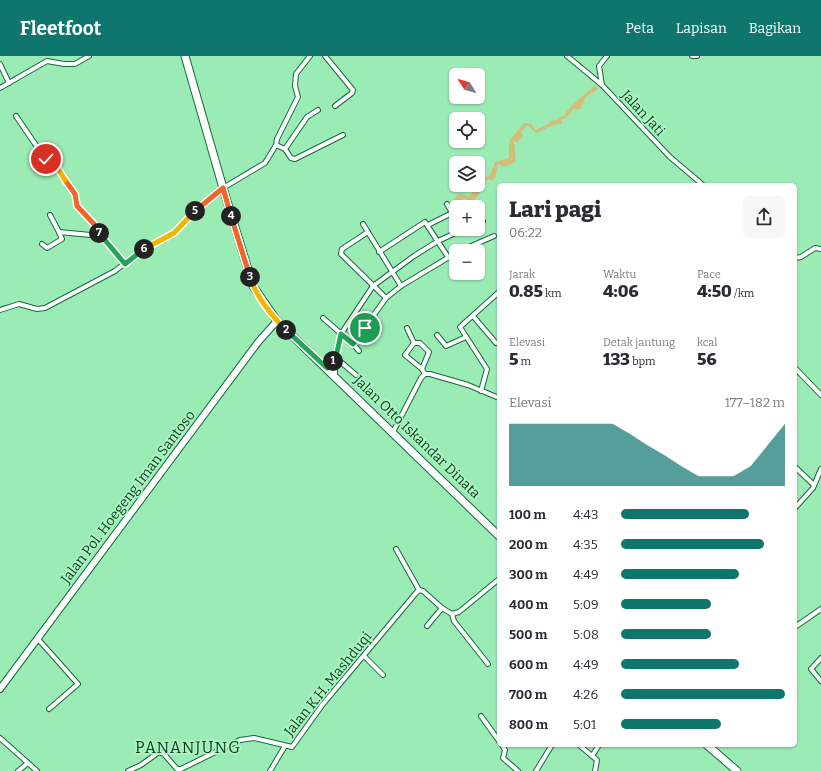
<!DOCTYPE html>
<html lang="id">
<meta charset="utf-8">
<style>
:root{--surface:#fff;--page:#f7f7f7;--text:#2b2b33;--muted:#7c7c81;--accent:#0f766e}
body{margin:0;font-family:Bitter,serif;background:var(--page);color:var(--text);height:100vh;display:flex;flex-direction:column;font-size:15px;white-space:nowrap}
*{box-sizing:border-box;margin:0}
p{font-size:13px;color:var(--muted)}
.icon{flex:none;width:22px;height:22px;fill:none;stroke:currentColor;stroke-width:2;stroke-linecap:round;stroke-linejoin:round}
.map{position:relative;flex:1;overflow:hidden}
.details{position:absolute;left:497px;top:127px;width:300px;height:564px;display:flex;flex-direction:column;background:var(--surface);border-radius:6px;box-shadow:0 1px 3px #0004}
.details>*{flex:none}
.needle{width:26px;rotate:307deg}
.controls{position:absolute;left:449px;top:12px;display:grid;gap:8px}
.controls a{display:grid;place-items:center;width:36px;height:36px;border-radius:6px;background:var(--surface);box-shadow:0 1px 3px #0004;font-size:20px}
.pin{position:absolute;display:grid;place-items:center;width:34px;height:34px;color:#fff;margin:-17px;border:2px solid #fff;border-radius:50%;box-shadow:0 1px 4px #0007}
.km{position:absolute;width:20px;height:20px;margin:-10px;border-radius:50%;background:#222;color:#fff;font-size:11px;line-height:20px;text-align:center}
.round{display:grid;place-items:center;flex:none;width:42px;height:42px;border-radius:6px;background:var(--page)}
.summary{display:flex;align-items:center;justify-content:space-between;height:68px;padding:0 12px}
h1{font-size:22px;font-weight:800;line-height:30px}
.metrics{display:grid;grid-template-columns:repeat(3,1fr);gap:6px;height:68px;padding:4px 12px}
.metrics div{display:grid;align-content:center}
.metrics b{font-size:17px;font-weight:800}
.metrics small{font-size:11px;font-weight:400}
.metrics p{font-size:11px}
.chart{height:112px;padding:8px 12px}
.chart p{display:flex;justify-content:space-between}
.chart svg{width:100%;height:72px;margin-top:4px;fill:var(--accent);opacity:.7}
ul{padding:0 12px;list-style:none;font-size:13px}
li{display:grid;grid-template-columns:64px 48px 1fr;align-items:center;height:30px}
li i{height:10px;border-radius:5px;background:var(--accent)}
header{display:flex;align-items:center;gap:24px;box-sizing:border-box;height:56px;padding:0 20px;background:var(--accent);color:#fff}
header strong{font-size:19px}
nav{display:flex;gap:22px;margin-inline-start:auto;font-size:14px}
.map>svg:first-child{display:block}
.green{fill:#d2be78}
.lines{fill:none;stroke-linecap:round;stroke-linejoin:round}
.street-casing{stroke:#146a3c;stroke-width:6}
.secondary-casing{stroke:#146a3c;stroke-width:8}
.primary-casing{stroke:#146a3c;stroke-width:9}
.street{stroke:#fff;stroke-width:4}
.secondary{stroke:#fff;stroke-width:6}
.primary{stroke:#fff;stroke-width:7}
.split-1-casing{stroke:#fff;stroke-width:8}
.split-2-casing{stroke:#fff;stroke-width:8}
.split-3-casing{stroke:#fff;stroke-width:8}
.split-4-casing{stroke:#fff;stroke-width:8}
.split-5-casing{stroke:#fff;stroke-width:8}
.split-6-casing{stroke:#fff;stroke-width:8}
.split-7-casing{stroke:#fff;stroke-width:8}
.split-8-casing{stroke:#fff;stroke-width:8}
.split-9-casing{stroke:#fff;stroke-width:8}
.split-1{stroke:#22a559;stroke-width:5}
.split-2{stroke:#22a559;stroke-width:5}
.split-3{stroke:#f5b400;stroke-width:5}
.split-4{stroke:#f0652b;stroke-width:5}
.split-5{stroke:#f0652b;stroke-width:5}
.split-6{stroke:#f5b400;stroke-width:5}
.split-7{stroke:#22a559;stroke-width:5}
.split-8{stroke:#f0652b;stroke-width:5}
.split-9{stroke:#f5b400;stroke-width:5}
.labels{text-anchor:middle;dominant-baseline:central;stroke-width:3.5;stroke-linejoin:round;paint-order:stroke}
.street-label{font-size:14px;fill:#153621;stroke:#a8f8c2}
.quarter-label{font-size:16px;letter-spacing:1px;fill:#153621;stroke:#a8f8c2}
</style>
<header>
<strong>Fleetfoot</strong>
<nav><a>Peta</a><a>Lapisan</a><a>Bagikan</a></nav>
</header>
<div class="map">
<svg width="821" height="715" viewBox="0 0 821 715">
<rect width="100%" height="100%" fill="#9bebb5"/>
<polygon class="green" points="595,29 598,33 586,41 580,53 573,53 567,62 562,63 562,68 556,68 536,77 527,69 521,76 523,80 517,86 514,85 516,106 504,111 498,108 495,122 491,125 490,123 483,126 485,129 475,143 471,145 463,142 456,151 451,150 458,138 470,140 480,124 490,119 495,106 509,102 509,85 524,67 530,67 536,74 549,68 550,65 557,64 559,61 564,60 569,52"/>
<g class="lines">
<g class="street-casing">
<g id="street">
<polyline points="325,0 353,34 352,37 335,50"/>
<polyline points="567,0 602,29 670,101 703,129"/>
<polyline points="692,0 697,0"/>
<polyline points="0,8 9,27"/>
<polyline points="602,29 599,10 607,0"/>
<polyline points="0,32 47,5 64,8 75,8 89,0"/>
<polyline points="16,60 44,101 54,106 75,138 77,150 95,169 101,180 125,208"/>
<polyline points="276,89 285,93 291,102 295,103 343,79"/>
<polyline points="285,93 307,61 318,54"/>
<polyline points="447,148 456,164"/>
<polyline points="50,159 59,176"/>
<polyline points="478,167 483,165"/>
<polyline points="363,168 401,230"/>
<polyline points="428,169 452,157"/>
<polyline points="368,176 342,193 341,198 386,242"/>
<polyline points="42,188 47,192 62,183 59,176 101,180"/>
<polyline points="460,195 494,180"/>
<polyline points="379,196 425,166 448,201"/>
<polyline points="795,202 801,201 815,192 821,193"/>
<polyline points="0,254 19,248 37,253 45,252 115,215 142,194 174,177 192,158 223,132 265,107 276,89 277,83 298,41 295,30 296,18 310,0"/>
<polyline points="473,260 496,287"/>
<polyline points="323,262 353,288 386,242 401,230 456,197"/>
<polyline points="407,272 414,287"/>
<polyline points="437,279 446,290 466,281"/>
<polyline points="353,288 359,295"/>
<polyline points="335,301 356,319"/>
<polyline points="327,311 335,301 341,278 373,230 414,200 438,185 464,173"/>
<polyline points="795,312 821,339"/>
<polyline points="422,313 429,296 420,287 414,287 405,299 422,313 425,318"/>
<polyline points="335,319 335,302"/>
<polyline points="481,335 487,313 460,271 499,236"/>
<polyline points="393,376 421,322 425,318 430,318 468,329 499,342"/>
<polyline points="795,411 814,429"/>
<polyline points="795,452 813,432 821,413"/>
<polyline points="396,493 419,534"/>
<polyline points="452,558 454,565 488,608"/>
<polyline points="427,570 442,552"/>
<polyline points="795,571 821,553"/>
<polyline points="38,583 78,628 49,653"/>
<polyline points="364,600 383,619"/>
<polyline points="821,602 811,613 821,625"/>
<polyline points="481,660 499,685"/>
<polyline points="0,682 37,715"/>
<polyline points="502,689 505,694 503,702 518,715"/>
<polyline points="579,689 597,704 595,715"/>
<polyline points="592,700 599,689"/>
<polyline points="18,715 28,707"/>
<polyline points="128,715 141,709 159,696 164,698 177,713 181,713 240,684 254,682 292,691 323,648 416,537 419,534 423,535 442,552 452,558 459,556 499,523"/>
<polyline points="270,715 285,690"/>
<polyline points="536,715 552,689"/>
</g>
</g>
<g class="secondary-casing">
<polyline id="secondary" points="0,633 259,285 277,265"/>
</g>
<g class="primary-casing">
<g id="primary">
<polyline points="185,0 223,132 253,230 277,265 499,480"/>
<polyline points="707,689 737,715"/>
</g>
</g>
<use href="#street" class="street"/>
<use href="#secondary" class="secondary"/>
<use href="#primary" class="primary"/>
</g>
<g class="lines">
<g class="split-1-casing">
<polyline id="split-1" points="333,305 336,301 341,278 353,288 365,272"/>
</g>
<g class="split-2-casing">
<polyline id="split-2" points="286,274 327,312 333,305"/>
</g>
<g class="split-3-casing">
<path id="split-3" d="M 250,221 C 256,240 272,260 286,274"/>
</g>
<g class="split-4-casing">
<polyline id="split-4" points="231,160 250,221"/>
</g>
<g class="split-5-casing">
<polyline id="split-5" points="195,155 223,132 231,160"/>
</g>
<g class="split-6-casing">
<polyline id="split-6" points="144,193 174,177 195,155"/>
</g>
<g class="split-7-casing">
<polyline id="split-7" points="99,177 125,208 144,193"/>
</g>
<g class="split-8-casing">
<polyline id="split-8" points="65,124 75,138 77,150 95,169 99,177"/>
</g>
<g class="split-9-casing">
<polyline id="split-9" points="46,103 54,106 65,124"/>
</g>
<use href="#split-1" class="split-1"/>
<use href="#split-2" class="split-2"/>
<use href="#split-3" class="split-3"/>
<use href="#split-4" class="split-4"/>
<use href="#split-5" class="split-5"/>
<use href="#split-6" class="split-6"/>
<use href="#split-7" class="split-7"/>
<use href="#split-8" class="split-8"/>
<use href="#split-9" class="split-9"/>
</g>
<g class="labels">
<g class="street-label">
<text transform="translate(643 57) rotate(47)">Jalan Jati</text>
<text transform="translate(417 381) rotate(44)">Jalan Otto Iskandar Dinata</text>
<text transform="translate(128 441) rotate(-53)">Jalan Pol. Hoegeng Iman Santoso</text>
<text transform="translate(328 628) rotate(-51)">Jalan K.H. Mashduqi</text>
</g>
<g class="quarter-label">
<text x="188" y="691">PANANJUNG</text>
</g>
</g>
</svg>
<div class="controls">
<a><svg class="needle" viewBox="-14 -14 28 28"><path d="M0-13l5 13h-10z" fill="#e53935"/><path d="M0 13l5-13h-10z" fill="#7c7c81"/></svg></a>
<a><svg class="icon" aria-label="locate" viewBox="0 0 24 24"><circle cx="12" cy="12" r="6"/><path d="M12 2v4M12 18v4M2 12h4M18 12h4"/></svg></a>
<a><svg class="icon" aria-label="layers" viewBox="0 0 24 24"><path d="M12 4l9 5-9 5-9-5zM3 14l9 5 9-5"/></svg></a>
<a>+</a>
<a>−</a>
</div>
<div class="pin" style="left:365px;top:272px;background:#1e9e55"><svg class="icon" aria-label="arrive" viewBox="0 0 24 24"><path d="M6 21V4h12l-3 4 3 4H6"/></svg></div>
<div class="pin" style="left:46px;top:103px;background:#d93025"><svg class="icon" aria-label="check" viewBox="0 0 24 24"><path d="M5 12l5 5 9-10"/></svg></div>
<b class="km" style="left:333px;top:305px">1</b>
<b class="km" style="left:286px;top:274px">2</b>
<b class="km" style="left:250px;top:221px">3</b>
<b class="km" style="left:231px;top:160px">4</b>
<b class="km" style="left:195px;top:155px">5</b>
<b class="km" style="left:144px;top:193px">6</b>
<b class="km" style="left:99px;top:177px">7</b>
<section class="details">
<div class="summary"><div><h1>Lari pagi</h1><p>06:22</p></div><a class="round"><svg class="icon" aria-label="share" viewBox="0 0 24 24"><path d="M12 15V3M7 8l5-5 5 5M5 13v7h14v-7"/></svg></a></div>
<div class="metrics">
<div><p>Jarak</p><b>0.85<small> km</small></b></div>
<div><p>Waktu</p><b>4:06</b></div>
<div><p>Pace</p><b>4:50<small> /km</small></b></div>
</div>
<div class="metrics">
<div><p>Elevasi</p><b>5<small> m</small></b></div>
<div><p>Detak jantung</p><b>133<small> bpm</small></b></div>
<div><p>kcal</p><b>56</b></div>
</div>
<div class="chart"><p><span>Elevasi</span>177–182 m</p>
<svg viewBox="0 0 160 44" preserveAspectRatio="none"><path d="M0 44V6L10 6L20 6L30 6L40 6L50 6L60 6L70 12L80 19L90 25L100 32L110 38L120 38L130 38L140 32L150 19L160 6V44z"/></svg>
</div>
<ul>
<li><b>100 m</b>4:43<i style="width:78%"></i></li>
<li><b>200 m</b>4:35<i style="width:87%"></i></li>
<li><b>300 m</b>4:49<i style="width:72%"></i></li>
<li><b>400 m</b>5:09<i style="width:55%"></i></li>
<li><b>500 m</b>5:08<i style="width:55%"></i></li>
<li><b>600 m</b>4:49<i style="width:72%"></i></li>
<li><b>700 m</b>4:26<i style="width:100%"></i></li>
<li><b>800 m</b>5:01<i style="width:61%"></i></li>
</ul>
</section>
</div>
